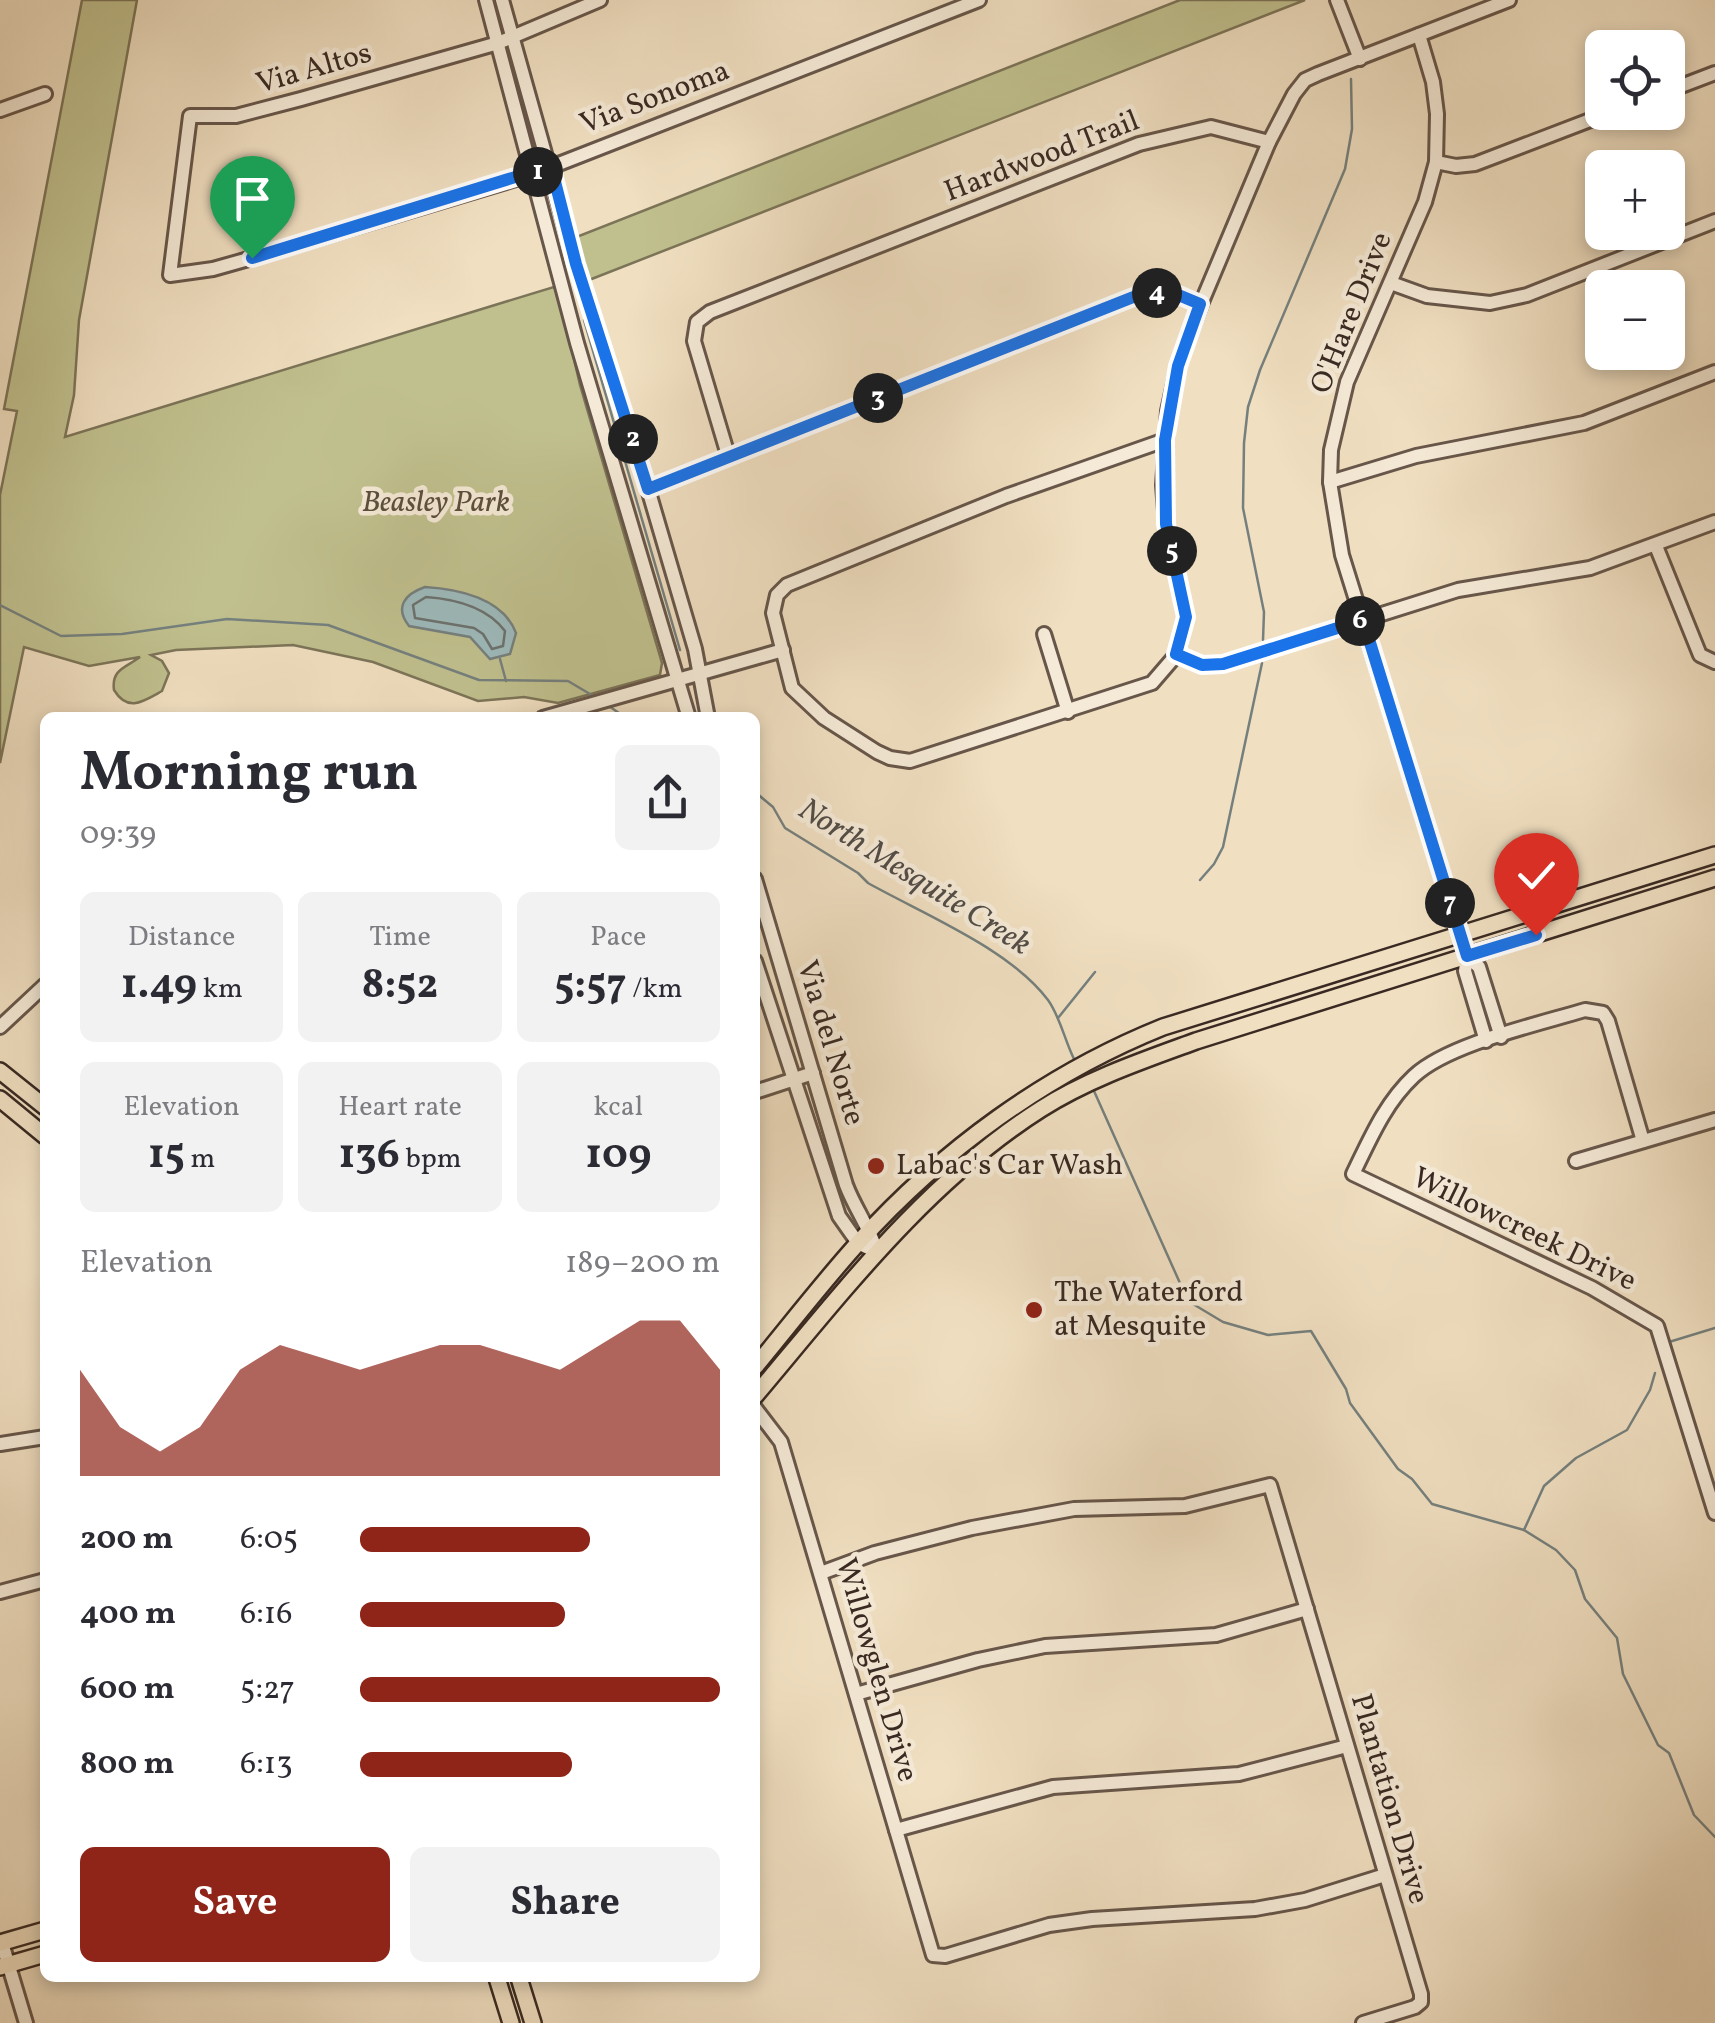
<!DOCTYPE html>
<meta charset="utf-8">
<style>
:root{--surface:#fff;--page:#f2f2f3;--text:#2b2b33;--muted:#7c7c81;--accent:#8f2418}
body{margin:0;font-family:Vollkorn,serif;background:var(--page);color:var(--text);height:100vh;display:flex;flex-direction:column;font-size:38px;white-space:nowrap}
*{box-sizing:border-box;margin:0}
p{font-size:32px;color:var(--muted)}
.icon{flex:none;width:55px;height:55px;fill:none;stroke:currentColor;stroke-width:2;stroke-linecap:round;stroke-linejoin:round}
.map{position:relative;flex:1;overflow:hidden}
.sheet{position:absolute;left:40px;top:712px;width:720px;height:1270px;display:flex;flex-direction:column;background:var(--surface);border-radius:15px;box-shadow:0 5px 15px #0003}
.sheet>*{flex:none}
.controls{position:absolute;left:1585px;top:30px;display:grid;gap:20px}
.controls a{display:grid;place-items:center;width:100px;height:100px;border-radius:15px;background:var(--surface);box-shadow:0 5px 15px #0003;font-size:50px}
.pin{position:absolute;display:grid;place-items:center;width:85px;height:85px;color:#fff;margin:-102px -42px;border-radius:50% 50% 50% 0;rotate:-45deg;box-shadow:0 0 10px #0007}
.pin .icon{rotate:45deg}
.km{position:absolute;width:50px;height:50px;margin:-25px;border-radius:50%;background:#222;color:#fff;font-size:28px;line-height:50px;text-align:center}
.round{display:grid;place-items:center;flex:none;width:105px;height:105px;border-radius:15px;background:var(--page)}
.headline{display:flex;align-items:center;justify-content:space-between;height:170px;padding:0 40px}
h1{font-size:55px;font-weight:700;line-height:75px}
.stats{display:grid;grid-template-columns:repeat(3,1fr);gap:15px;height:170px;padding:10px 40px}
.stats div{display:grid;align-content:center;border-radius:15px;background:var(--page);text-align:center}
.stats b{font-size:42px;font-weight:700}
.stats small{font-size:28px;font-weight:400}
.stats p{font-size:28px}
.chart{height:280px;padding:20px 40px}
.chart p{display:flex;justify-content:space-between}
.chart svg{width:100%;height:180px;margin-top:10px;fill:var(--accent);opacity:.7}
.button{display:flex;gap:20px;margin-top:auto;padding:20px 40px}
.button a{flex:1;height:115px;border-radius:15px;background:var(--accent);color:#fff;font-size:40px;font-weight:700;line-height:115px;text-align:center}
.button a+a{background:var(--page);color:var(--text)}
ul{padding:0 40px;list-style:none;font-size:32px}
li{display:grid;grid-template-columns:160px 120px 1fr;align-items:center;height:75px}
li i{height:25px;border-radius:12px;background:var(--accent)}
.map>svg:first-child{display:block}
.green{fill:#c0c08e;stroke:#7c7458;stroke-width:2.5}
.water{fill:#9dbabc;stroke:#75807e;stroke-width:2.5}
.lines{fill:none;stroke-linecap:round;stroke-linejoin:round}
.shore{stroke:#6b726f;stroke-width:2.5}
.stream{stroke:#75807e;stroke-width:2.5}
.minor-casing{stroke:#67564a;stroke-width:18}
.major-casing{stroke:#392922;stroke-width:20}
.minor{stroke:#f5ead7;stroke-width:12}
.major{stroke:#f0dfc1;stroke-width:15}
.route-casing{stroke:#fff;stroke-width:20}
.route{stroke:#1a73e8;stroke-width:12}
.poi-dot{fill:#8f2418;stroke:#f5ead7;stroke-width:4}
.labels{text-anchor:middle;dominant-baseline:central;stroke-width:9;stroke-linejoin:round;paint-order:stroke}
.street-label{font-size:30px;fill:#392922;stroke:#f5ead7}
.park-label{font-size:30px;font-style:italic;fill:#5b4f3d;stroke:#f5ead7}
.poi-label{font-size:30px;fill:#392922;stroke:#f5ead7;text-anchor:start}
.water-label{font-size:32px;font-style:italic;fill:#524d48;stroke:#f5ead7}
</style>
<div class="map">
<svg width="1715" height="2023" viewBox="0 0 1715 2023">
<rect width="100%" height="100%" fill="#f0dfc1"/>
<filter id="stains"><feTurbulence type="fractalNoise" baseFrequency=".002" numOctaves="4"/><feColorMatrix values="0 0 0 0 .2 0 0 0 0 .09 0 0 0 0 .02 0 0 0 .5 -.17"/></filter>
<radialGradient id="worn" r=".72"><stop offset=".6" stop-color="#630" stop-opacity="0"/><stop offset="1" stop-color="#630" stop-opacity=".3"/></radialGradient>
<g class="green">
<path d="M 82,0 L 137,0 L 79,320 L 74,395 L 65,437 L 557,286 L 580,385 L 662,663 L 660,675 L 558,703 L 524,697 L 478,701 L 373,662 L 293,645 L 176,650 L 151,655 L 162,661 L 169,673 L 162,691 C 144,701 128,713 114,690 C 111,669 127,667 140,657 L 89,666 L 24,647 L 0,763 L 0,495 L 17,411 L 4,409 Z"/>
<polygon points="1180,0 1305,0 589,280 576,242 579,236"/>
</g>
<path class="water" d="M 425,587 C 458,589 503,598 516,633 L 510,654 L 490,659 L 470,637 L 409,626 C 394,607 405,594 425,587 Z"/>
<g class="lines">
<path class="shore" d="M 426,597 C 455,599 486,606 505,631 L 503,646 L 492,649 L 483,634 L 474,628 L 415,618 L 413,605 Z"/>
<g class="stream">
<polyline points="584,320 680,650"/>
<polyline points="0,605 61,636 122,634 227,619 328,625 479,680 568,681 595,697"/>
<polyline points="1263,640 1264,612 1243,508 1244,443 1248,407 1260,370 1345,169 1352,129 1351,79"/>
<polyline points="500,659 506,681"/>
<polyline points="606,704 626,718"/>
<path d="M 755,792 L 773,807 L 785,828 L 858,873 L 868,883 C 923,914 1010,949 1048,1000 C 1061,1018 1065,1043 1076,1063"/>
<polyline points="1200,880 1214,864 1223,847 1262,663"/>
<polyline points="1058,1018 1095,972"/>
<polyline points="1094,1091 1188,1301 1223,1322 1268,1335 1311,1331 1346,1389 1350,1403 1398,1469 1412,1479 1432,1504 1524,1530 1556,1550 1575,1570 1585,1599 1617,1638 1623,1674 1658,1745 1669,1753 1694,1815 1715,1837"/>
<polyline points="1669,1342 1715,1328"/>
<polyline points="1524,1530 1544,1486 1576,1458 1627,1430 1650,1390 1655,1373"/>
</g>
<g class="minor-casing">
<g id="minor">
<polyline points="486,0 577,343 689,718"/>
<polyline points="502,0 576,264 648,489 695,649 708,718"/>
<polyline points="600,0 498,43 301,99 236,116 190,116 170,275 213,269 252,258 533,174 979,0"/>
<polyline points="1337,0 1360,59"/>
<polyline points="1419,35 1433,82 1437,114 1436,162 1425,202 1347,382 1331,450 1330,482 1342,555 1467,956 1465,971 1486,1041"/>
<polyline points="1668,91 1715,73"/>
<polyline points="0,110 45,94"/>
<polyline points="1436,162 1456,166 1475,164 1611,112"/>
<polyline points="1391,283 1427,296 1490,303 1527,295 1715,221"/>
<polyline points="1165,440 1006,496 787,585 777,595 773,613 792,688 824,718 877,752 890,758 910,761 1152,683 1177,654 1186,617 1166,524 1163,485 1168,411 1178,366 1201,304 1269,142 1294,94 1305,80 1318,74 1509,0"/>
<polyline points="728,455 694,341 697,322 710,312 1139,144 1211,127 1269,142"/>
<polyline points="1330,482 1416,456 1584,423 1715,372"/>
<polyline points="648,489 1146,292 1176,294 1201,304"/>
<polyline points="1656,546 1700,655 1715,662"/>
<polyline points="1044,634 1068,712"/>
<polyline points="1177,654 1202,665 1223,664 1458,590 1590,568 1715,522"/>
<polyline points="543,718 783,650"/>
<path d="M 755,879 L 846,1185 C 855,1209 870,1228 877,1252"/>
<polyline points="1467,956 1479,967 1501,1037"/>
<polyline points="755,961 839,1216 858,1243 877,1252"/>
<polyline points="0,1027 45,985"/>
<polyline points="755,1092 813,1073"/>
<path d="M 1643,1141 L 1608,1021 L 1603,1013 L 1585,1010 C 1539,1024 1448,1044 1414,1076 C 1385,1103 1370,1139 1353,1174 L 1592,1288 L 1657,1326 L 1715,1513"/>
<polyline points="1576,1161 1715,1120"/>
<polyline points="755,1408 781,1442 933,1955 945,1956 1049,1925 1092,1919 1255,1909 1305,1900 1385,1875"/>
<polyline points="0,1444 45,1437"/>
<polyline points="821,1573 875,1553 972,1528 1074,1509 1185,1506 1270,1485 1421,1994 1421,2002 1415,2007 1363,2023"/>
<polyline points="0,1592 45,1580"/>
<polyline points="856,1694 978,1660 1045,1646 1216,1635 1307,1609"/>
<polyline points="896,1830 1053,1787 1239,1774 1347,1746"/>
<polyline points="2,1943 26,2023"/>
</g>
</g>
<g class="major-casing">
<g id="major">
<polyline points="0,1071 45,1107"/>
<polyline points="0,1099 45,1136"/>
<path d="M 755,1367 C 789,1326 822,1283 858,1243 C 942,1150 1046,1074 1163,1027 L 1715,855"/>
<path d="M 755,1396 C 842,1293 926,1182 1041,1109 C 1088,1079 1144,1060 1196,1041 L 1715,878"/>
<polyline points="0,1943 45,1930"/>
<polyline points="0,1967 45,1954"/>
<polyline points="497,1978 511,2023"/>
<polyline points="519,1978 533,2023"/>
</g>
</g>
<use href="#minor" class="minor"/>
<use href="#major" class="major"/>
</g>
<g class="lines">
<g class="route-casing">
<polyline id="route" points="252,258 551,166 576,264 648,489 1146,292 1176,294 1200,304 1178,366 1165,440 1166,524 1186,617 1176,654 1202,665 1223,664 1363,620 1467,956 1536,935"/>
</g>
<use href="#route" class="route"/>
</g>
<g class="poi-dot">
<circle cx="876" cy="1166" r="10"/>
<circle cx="1034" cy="1310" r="10"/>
</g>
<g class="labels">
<g class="street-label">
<text transform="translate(314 69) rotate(-16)">Via Altos</text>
<text transform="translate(655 98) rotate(-21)">Via Sonoma</text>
<text transform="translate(1042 157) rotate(-21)">Hardwood Trail</text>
<text transform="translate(1352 313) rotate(-68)">O'Hare Drive</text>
<text transform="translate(830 1043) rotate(73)">Via del Norte</text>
<text transform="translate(1524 1230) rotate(26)">Willowcreek Drive</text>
<text transform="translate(876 1670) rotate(74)">Willowglen Drive</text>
<text transform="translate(1389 1799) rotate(74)">Plantation Drive</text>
</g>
<g class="park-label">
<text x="436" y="503">Beasley Park</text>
</g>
<g class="poi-label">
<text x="896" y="1166">Labac's Car Wash</text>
<text x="1054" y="1293">The Waterford<tspan x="1054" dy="34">at Mesquite</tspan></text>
</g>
<g class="water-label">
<text transform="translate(914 878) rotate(32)">North Mesquite Creek</text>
</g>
</g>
<rect width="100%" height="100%" filter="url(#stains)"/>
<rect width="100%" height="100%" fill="url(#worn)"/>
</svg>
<div class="controls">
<a><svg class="icon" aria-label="locate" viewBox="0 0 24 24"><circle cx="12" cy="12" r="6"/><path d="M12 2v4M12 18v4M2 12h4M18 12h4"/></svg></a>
<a>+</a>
<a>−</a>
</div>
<div class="pin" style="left:252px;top:258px;background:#1e9e55"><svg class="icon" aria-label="arrive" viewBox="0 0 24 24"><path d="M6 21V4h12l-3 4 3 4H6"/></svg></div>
<div class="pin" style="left:1536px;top:935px;background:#d93025"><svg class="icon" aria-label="check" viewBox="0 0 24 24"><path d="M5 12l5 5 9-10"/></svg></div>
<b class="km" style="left:538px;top:172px">1</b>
<b class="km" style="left:633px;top:439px">2</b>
<b class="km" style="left:878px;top:398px">3</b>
<b class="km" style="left:1157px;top:293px">4</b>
<b class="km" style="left:1172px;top:551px">5</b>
<b class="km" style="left:1360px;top:621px">6</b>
<b class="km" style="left:1450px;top:903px">7</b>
<section class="sheet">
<div class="headline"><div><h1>Morning run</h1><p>09:39</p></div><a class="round"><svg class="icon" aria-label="share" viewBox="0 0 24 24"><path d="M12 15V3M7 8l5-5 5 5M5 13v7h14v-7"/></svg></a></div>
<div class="stats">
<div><p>Distance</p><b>1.49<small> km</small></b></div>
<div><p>Time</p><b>8:52</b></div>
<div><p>Pace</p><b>5:57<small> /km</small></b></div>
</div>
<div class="stats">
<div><p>Elevation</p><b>15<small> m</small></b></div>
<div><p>Heart rate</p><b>136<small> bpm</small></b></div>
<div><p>kcal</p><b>109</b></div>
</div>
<div class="chart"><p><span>Elevation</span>189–200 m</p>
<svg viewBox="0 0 160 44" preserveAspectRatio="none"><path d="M0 44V18L10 32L20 38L30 32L40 18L50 12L60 15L70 18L80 15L90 12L100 12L110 15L120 18L130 12L140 6L150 6L160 18V44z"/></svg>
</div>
<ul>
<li><b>200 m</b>6:05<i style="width:64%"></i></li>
<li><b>400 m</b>6:16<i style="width:57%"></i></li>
<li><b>600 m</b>5:27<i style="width:100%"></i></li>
<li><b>800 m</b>6:13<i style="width:59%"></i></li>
</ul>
<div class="button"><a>Save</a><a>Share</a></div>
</section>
</div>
